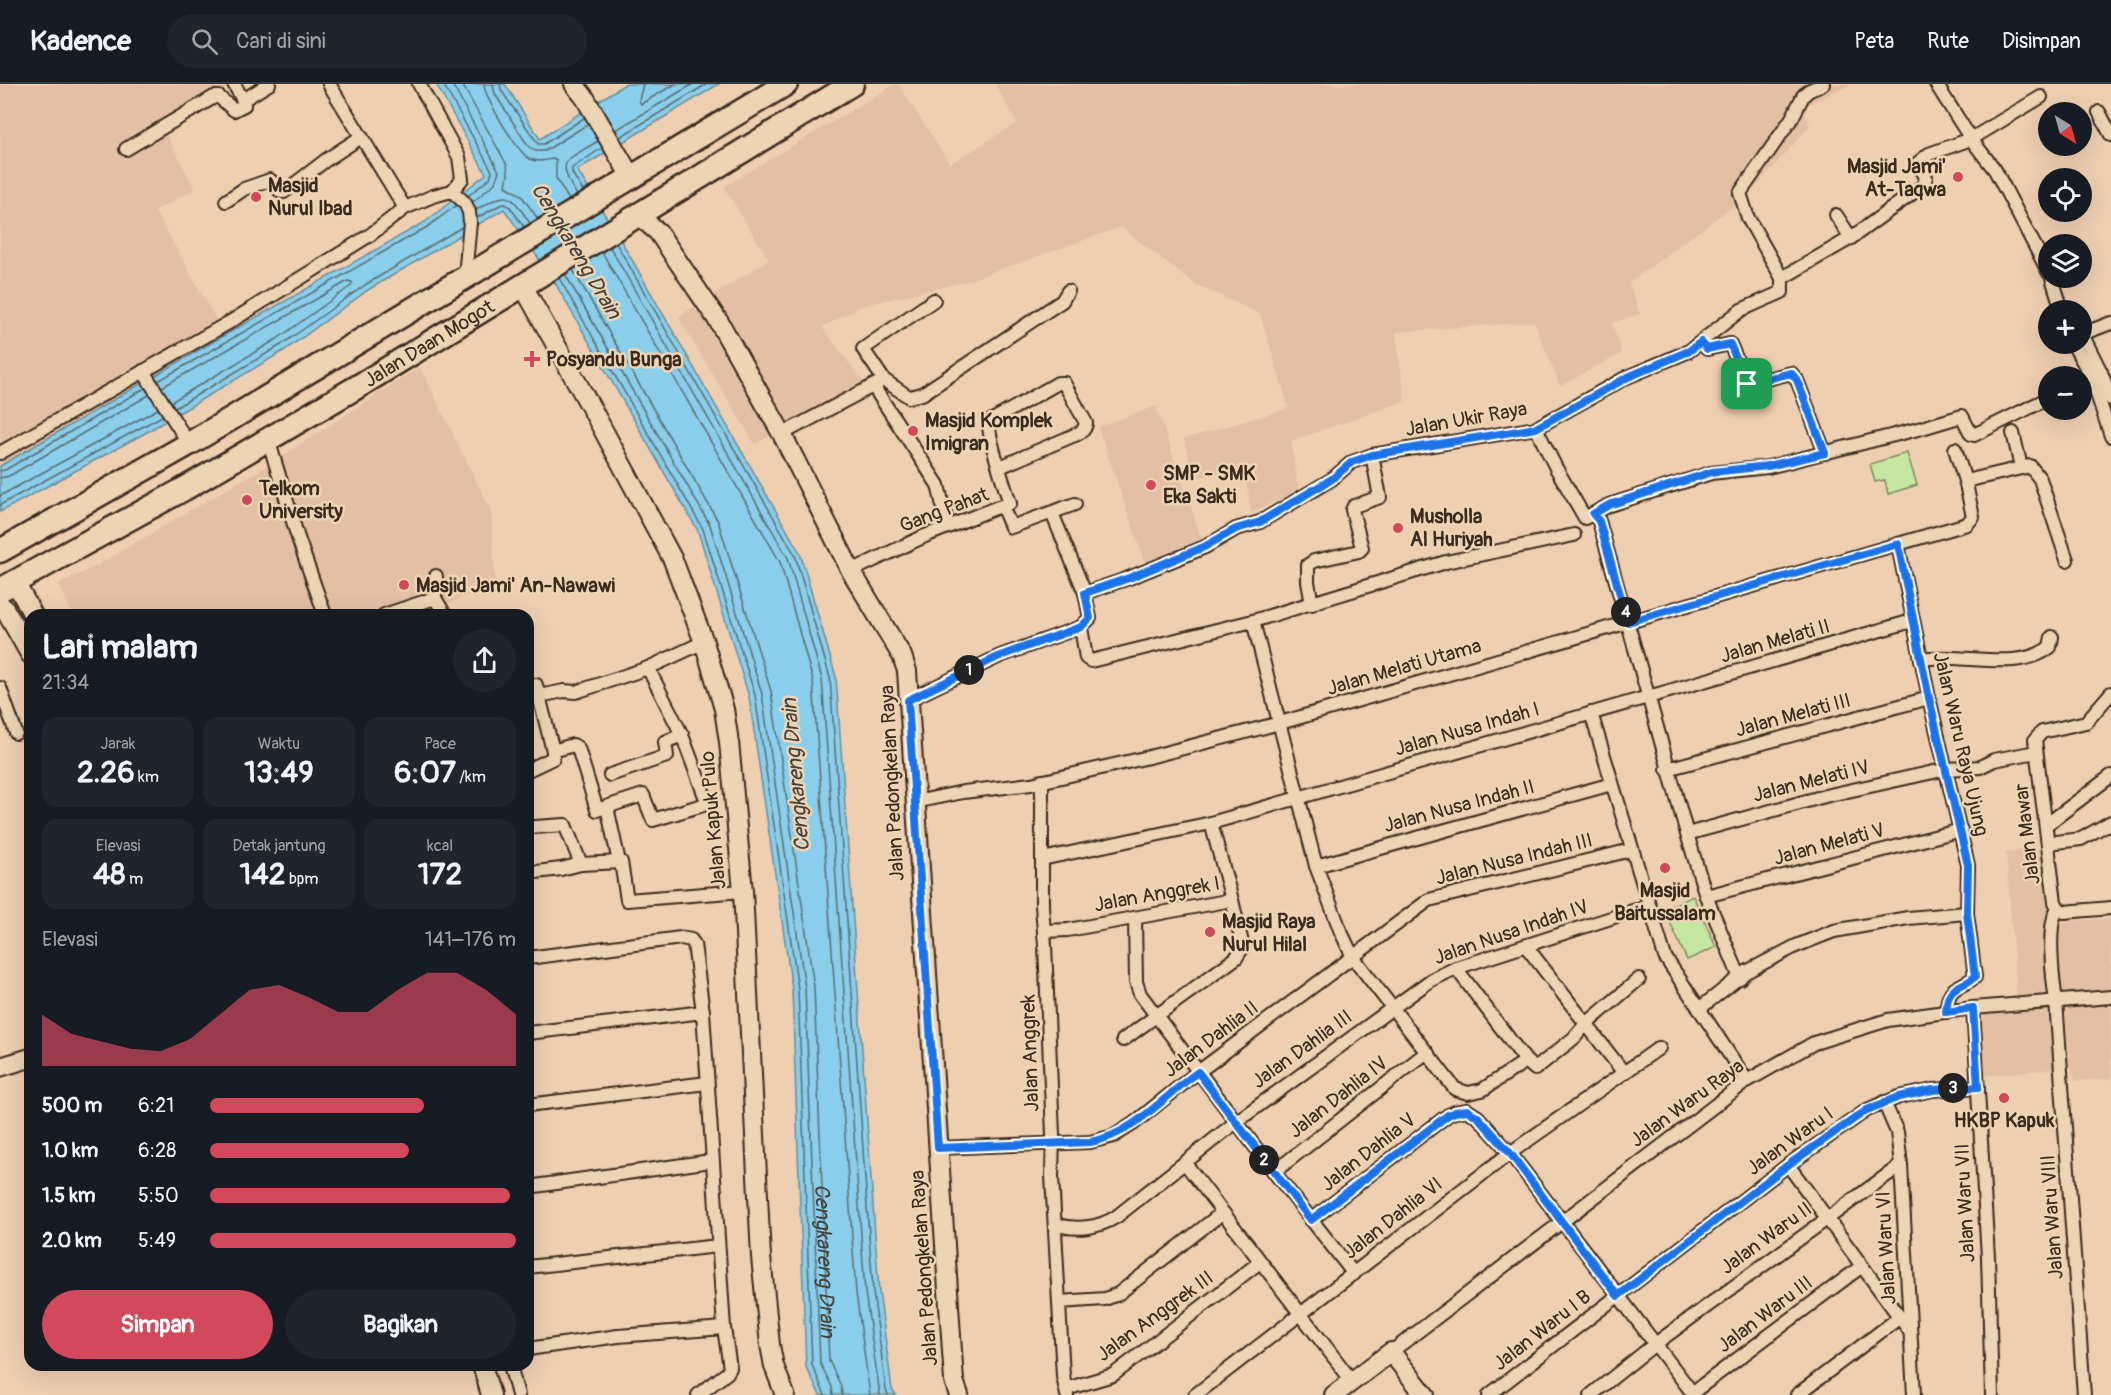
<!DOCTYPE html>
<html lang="id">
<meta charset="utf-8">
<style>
:root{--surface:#171b24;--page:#20242c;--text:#f1f3f6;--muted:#9ea1a6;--line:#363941;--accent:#d1495b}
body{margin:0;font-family:Pangolin,sans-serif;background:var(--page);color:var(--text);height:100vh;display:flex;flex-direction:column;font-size:22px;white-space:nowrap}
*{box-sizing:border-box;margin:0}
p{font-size:20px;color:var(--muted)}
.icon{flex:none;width:33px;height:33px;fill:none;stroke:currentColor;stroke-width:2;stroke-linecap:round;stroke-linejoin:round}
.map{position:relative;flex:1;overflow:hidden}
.drawer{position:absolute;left:24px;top:525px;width:510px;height:762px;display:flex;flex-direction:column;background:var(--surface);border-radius:18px;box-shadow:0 6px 24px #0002}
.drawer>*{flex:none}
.needle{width:39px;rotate:143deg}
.fabs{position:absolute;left:2038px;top:18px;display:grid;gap:12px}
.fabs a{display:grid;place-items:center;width:54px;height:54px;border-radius:50%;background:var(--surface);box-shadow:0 6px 24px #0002;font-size:30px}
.pin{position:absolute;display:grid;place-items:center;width:51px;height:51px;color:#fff;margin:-26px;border-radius:12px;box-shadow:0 3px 9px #0006}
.km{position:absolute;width:30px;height:30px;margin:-15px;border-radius:50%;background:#222;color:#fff;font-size:16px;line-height:30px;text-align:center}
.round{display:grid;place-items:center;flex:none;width:63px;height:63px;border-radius:32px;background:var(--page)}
.head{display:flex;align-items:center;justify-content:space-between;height:102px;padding:0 18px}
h1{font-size:33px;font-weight:700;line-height:45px}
.metrics{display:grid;grid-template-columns:repeat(3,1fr);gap:9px;height:102px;padding:6px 18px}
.metrics div{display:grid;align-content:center;border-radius:15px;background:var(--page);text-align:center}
.metrics b{font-size:30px;font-weight:700}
.metrics small{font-size:16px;font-weight:400}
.metrics p{font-size:16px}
.chart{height:168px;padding:12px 18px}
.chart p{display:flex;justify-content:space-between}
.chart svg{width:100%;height:108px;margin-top:6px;fill:var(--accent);opacity:.7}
.button{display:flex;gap:12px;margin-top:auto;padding:12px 18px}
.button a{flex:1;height:69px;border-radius:36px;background:var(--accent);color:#fff;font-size:24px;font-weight:700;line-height:69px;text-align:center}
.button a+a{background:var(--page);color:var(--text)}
ul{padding:0 18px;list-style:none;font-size:20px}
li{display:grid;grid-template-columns:96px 72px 1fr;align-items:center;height:45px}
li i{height:15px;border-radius:8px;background:var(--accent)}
header{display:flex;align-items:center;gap:36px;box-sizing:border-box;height:84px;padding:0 30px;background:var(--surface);border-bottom:2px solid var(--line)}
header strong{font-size:28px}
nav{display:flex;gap:33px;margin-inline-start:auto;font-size:21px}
.search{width:420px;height:54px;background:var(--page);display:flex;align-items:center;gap:15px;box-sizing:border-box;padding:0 21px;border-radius:33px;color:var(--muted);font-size:22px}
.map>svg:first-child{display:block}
.built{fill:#e3bfa6}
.green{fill:#c4e7a1;stroke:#808860;stroke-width:1.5}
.water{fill:#89ceeb;stroke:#6a8c99;stroke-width:1.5}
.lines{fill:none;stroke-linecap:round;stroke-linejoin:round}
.shore{stroke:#5a6c70;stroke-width:1.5}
.street-casing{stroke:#3b2a1e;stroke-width:16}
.secondary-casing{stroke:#3b2a1e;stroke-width:22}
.highway-casing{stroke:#3b2a1e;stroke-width:27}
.street{stroke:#ecd4b4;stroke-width:12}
.secondary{stroke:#ecd4b4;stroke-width:18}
.highway{stroke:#ecd4b4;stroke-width:22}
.route-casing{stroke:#fff;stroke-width:12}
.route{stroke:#1a73e8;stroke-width:8}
.poi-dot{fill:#d1495b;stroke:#ecd4b4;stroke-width:2}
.labels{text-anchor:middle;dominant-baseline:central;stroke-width:5;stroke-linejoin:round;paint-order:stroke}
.poi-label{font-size:20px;font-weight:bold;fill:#3b2a1e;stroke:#ecd4b4;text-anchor:start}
.street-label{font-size:20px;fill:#3b2a1e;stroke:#ecd4b4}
.water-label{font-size:21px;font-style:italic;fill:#47433d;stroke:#ecd4b4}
</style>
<header>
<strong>Kadence</strong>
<div class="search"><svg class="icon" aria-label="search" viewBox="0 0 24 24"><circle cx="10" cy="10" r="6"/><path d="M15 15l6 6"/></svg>Cari di sini</div>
<nav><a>Peta</a><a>Rute</a><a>Disimpan</a></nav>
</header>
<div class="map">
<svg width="2111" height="1311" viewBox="0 0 2111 1311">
<rect width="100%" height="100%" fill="#eecfb2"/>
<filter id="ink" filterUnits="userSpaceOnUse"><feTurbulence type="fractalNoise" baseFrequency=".0167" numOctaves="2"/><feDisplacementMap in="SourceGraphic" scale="12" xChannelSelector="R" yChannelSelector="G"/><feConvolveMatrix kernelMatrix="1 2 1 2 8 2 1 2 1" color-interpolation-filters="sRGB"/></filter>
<g filter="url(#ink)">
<g class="built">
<polygon points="0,0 234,0 162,42 195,105 155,127 225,251 0,382"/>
<polygon points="895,0 898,0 950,80 1017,39 995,0 1851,0 1803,23 1810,42 1748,111 1629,199 1640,230 1612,239 1622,269 1560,302 1534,238 1396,248 1405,317 1291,357 1299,408 1251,428 1245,389 1193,393 1184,355 1289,324 1260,230 1195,200 1121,143 964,198 865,221 822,243 867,303 755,360 678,233 769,176 724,103"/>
<polygon points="420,283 491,427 495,497 439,525 420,531 73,531 59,500 96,482 275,377"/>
<polygon points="1156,322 1203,459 1145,479 1098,343"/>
<polygon points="2044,764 2055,837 2111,835 2111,995 2075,997 2071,983 1982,992 1977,929 2018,927 2006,769"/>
</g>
<g class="green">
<polygon points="1907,369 1917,401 1888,410 1885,396 1875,398 1870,380"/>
<polygon points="1693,812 1716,863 1687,876 1664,825"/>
</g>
<polygon class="water" points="436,0 505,0 540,55 625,0 719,0 577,86 620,155 800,469 836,593 879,1207 892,1305 896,1311 820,1311 806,1283 792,905 749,613 698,447 551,192 504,125 368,206 285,266 147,348 0,428 0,382 225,251 425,138 486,90"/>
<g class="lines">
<g class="shore">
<polyline points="443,0 492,87 490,94 468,112"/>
<polyline points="452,0 499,87 495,99 473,118"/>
<polyline points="462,0 507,81 508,90 506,102 521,111 538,135"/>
<path d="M 484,0 C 484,13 518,69 530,75 C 539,80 548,74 556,75 L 556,94 L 569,116"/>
<polyline points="493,0 495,10 528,62 535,67 545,67 588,40"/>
<polyline points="500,0 501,6 538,60 544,60 584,34"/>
<polyline points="643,0 639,16 641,20 675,0"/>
<polyline points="616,46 693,0"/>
<polyline points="620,53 707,0"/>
<polyline points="583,107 572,89 572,84 602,64"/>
<path d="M 577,111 C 554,75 566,77 598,57"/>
<path d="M 476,126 C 510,106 509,108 530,139"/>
<polyline points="477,134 500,121 505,120 510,123 524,143"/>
<polyline points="616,159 795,471 830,594 873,1208 886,1305 888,1311"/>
<polyline points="610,163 788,474 822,595 865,1208 880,1311"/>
<polyline points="602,168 780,478 813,597 856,1209 870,1311"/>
<path id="s1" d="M 573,186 L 718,437 L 771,607 L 814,903 L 829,1277 L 841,1302 L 842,1311"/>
<polyline points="565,190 710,441 762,610 805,904 820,1279 832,1303 833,1311"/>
<polyline points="559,194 703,445 755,611 798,905 812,1281 825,1311"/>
<polyline points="158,297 427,143 457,121"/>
<polyline points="162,303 348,197 352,198 351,202 277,255 171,318"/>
<polyline points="175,324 281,261 365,201 462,143"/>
<polyline points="0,387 5,386 145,304"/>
<polyline points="0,394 9,392 149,311"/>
<polyline points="0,412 158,325"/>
<polyline points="0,421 162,332"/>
</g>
<g class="street-casing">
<g id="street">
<polyline points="234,0 243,16"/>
<polyline points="329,0 405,124 433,112 452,107 465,119 469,128 470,138 465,192"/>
<polyline points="419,0 459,73 462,95 452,107"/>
<polyline points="1936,0 1971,55 1995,86 2049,189"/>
<polyline points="2099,28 2111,51"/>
<polyline points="126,65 214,13 219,13 234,26 244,21 243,16 269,0"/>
<polyline points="226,117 244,105 270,96 281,108 284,108 326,76 361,53"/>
<polyline points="1836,131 1851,154"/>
<polyline points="1782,194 1748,134 1740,109 1792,34 1803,12 1808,7 1823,0"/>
<polyline points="2052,194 2062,226"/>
<polyline points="2082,250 2101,288 2111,315"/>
<polyline points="2082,250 2111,239"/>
<polyline points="1701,258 1707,265 1730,260 1747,300 1791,289 1797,296 1825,369"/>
<polyline points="2073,260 2091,292 2111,352"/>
<polyline points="143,287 189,360"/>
<polyline points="884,296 863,265 934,216"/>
<polyline points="873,302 938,401 948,443"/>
<polyline points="1536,344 1556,384 1585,434 1609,421 1711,389 1768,383 1922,344 1962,332 1971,350 1974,351 2049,314"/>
<polyline points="2013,349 2021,383"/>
<polyline points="782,350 884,296 909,313 922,310 1062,217 1068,207"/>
<polyline points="268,355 298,454 325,531"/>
<polyline points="1955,365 1966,400"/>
<polyline points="0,369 230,238 370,151 405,124"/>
<path d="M 1000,383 L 1070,353 C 1077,350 1085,348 1086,339 L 1064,299 L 1058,299 L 989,338 C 987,350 1005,404 1010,419 L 1002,422"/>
<polyline points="1052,429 1085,509"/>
<polyline points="1593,430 1599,437 1687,750 1706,812 1740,894"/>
<path d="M 1898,461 L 1929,614 L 1968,781 L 1967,829 L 1975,893 C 1958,907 1949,898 1946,928"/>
<polyline points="851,487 925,452 998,423 1002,422 1011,443 1075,420"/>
<polyline points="435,514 445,531"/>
<polyline points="1312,520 1308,498 1308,481 1314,477 1359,467 1362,464 1352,426 1354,422 1380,413 1372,371"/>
<polyline points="384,531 435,514 436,492"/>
<polyline points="1253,537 1316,782 1341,848 1353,873 1455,1005 1468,1009 1482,1006 1526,977"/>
<polyline points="1081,543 1086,574 1091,577 1253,537 1446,478 1574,451"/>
<path d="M 1921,575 C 1960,568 2018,589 2050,563 L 2052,553"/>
<polyline points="528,601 536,601 539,612 564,607 576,608 648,584 704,558"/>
<polyline points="0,604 16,649"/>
<polyline points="539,612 553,667"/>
<polyline points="908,616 1000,572 1081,543 1090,534 1085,509 1129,494 1205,463 1236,445 1260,438 1332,395 1352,378 1372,371 1536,344 1627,293 1689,267 1741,226 1782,208 1782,194 1851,154 1924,101 1926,93 1918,79 1929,70 1971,55 2041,13"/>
<polyline points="1591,629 1665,873 1747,997"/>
<polyline points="1667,685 1929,614"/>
<polyline points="528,686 553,674 553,667 573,661 578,664 597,726 643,711 653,736 706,720 706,715 682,651 648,584"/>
<polyline points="610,691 667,672 665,658 682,651"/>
<polyline points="1042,697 1042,822 1045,861 1053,1050 1052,1092 1063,1292 1067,1311"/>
<polyline points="915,718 963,708 1031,700 1149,673 1280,639 1967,440 1973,433 1966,400 1970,396 2030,382 2040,395 2067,476"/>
<polyline points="607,723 619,778"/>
<polyline points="2046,741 2111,692"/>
<polyline points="535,743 565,741 581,780 621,778 627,816 743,807"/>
<polyline points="1687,750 1825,712 1947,685 1980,683 1994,676 2036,668"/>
<polyline points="2048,759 2081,755 2111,738"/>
<polyline points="1042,775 1211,739 1912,537"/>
<polyline points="1316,782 1612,700"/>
<polyline points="528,789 561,785 581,780"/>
<polyline points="1706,812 1961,746"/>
<polyline points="2058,824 2064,828 2111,824"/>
<polyline points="1135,834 1136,898 1140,910 1274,1088 1354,1190"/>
<polyline points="1044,847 1068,846 1232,816 1211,739"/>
<polyline points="1526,862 1624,989"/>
<polyline points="528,874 681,854 691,856 694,860 703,928 724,1244 730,1284 727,1289 698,1311"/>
<polyline points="1456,884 1526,977 1535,985 1574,954 1585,941 1639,895"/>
<polyline points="1973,924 1988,1173 1992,1311"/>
<polyline points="1699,925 1746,888 1796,862 1834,847 1908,834 1967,829"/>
<polyline points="528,949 703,928"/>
<polyline points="1123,956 1236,874 1243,863 1232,816"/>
<polyline points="1884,1018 1897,1048 1901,1081 1914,1311"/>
<polyline points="528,1021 707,999"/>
<polyline points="938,1064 1090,1058 1114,1052 1133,1040 1194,991 1429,816 1631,766"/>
<polyline points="1185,1079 1352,1297"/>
<polyline points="1788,1081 1909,1246"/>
<polyline points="1274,1088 1427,968"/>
<polyline points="528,1103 711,1077"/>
<polyline points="1311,1136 1448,1031 1455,1028 1467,1026 1478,1033 1510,1069 1694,1311"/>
<path d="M 1055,1140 C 1076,1147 1098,1144 1116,1133 L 1236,1038 L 1431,896 L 1456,884 L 1648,822"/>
<polyline points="528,1183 718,1162"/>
<polyline points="1059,1218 1105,1215 1118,1210 1222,1129"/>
<polyline points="528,1265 618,1252 724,1244"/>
<polyline points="1391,1268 1747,997 1814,959 1888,936 1973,924 2111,913"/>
<polyline points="510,1281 518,1311"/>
<polyline points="1066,1305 1113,1291 1260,1178"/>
<polyline points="1692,1309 1862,1182"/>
<polyline points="1195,1311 1510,1069 1659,964"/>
<polyline points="1489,1311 1788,1081 1867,1026 1899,1013 1933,1006 1978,1003"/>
<polyline points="1591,1311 1655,1260 1901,1081"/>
<polyline points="1797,1311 1900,1233"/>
<path d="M 2084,1311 L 2056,917 C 2053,897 2046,840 2058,824 L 2055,818 L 2035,656 L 2042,648 L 2086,638 L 2111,609"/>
</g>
</g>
<g class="secondary-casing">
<g id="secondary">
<polyline points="574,0 585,14 631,93"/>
<polyline points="638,131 658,148 719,238 782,350 851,487 902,572 907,587 954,1297 959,1311"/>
<polyline points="523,202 594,329 673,476 704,558 724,625 729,658 743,807 761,1173 770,1261 774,1282 785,1311"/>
<polyline points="15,498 33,531"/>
<polyline points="0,521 4,524 30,570"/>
<polyline points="0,983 30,974"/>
<polyline points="482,1281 491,1311"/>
<polyline points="1334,1311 1391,1268 1425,1311"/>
</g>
</g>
<g class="highway-casing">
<g id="highway">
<polyline points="0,467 189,360 786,0"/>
<path id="s2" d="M 0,506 L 184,405 L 362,300 L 852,0"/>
</g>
</g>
<use href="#street" class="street"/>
<use href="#secondary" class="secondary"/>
<use href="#highway" class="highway"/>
</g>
</g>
<g class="lines" filter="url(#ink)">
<g class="route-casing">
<path id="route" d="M 1701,258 L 1707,265 L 1730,260 L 1747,300 L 1791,289 L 1797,296 L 1825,369 L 1768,382 L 1712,388 L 1609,421 L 1593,430 L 1599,437 L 1628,538 L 1898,460 L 1929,614 L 1968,781 L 1967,829 L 1975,893 C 1958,907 1948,898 1946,928 L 1973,924 L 1978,1003 L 1933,1006 L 1899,1013 L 1867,1026 L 1788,1081 L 1618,1212 L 1510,1069 L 1478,1033 L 1467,1026 L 1455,1028 L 1448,1031 L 1311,1136 L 1198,988 C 1163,1013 1133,1051 1090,1058 L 938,1064 L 908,616 L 1000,572 L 1081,543 L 1090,534 L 1085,509 L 1129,494 L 1204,463 L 1236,445 L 1260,438 L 1332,395 L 1352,378 L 1372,371 L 1536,344 L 1628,293 L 1689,267 Z"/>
</g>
<use href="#route" class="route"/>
</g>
<g class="poi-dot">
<circle cx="1958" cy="93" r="6"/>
<circle cx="256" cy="113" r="6"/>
<path d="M529 266h6v6h6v6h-6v6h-6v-6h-6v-6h6z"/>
<circle cx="913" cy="347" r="6"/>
<circle cx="1151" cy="401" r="6"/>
<circle cx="247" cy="416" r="6"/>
<circle cx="1398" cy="444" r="6"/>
<circle cx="404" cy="501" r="6"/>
<circle cx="1665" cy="784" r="6"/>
<circle cx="1210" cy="848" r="6"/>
<circle cx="2004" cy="1014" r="6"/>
</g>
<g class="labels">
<g class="poi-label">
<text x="1946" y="82" text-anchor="end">Masjid Jami'<tspan x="1946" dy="23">At-Taqwa</tspan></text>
<text x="268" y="101">Masjid<tspan x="268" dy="23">Nurul Ibad</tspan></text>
<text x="546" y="275">Posyandu Bunga</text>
<text x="925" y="336">Masjid Komplek<tspan x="925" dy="23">Imigran</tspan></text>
<text x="1163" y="389">SMP - SMK<tspan x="1163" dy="23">Eka Sakti</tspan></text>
<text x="259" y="404">Telkom<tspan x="259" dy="23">University</tspan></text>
<text x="1410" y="432">Musholla<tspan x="1410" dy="23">Al Huriyah</tspan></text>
<text x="416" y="501">Masjid Jami' An-Nawawi</text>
<text x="1665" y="806" text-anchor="middle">Masjid<tspan x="1665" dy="23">Baitussalam</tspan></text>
<text x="1222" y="837">Masjid Raya<tspan x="1222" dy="23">Nurul Hilal</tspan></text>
<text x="2004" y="1036" text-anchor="middle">HKBP Kapuk</text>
</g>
<g class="street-label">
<text stroke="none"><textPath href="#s2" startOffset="495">Jalan Daan Mogot</textPath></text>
<text transform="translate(1466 335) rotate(-10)">Jalan Ukir Raya</text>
<text transform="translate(944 426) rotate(-21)">Gang Pahat</text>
<text transform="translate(1775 557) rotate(-16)">Jalan Melati II</text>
<text transform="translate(1404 583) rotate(-16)">Jalan Melati Utama</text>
<text transform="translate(1793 631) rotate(-15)">Jalan Melati III</text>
<text transform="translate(1467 645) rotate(-16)">Jalan Nusa Indah I</text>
<text transform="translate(1961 660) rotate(77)">Jalan Waru Raya Ujung</text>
<text transform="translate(1811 697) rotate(-14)">Jalan Melati IV</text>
<text transform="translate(892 699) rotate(-93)">Jalan Pedongkelan Raya</text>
<text transform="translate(1459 722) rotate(-15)">Jalan Nusa Indah II</text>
<text transform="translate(713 736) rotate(-95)">Jalan Kapuk Pulo</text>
<text transform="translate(2027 750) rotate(-97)">Jalan Mawar</text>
<text transform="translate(1829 760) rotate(-15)">Jalan Melati V</text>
<text transform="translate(1514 775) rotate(-14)">Jalan Nusa Indah III</text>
<text transform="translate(1157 810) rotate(-10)">Jalan Anggrek I</text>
<text transform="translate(1511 848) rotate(-19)">Jalan Nusa Indah IV</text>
<text transform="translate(1211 955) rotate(-37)">Jalan Dahlia II</text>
<text transform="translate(1302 965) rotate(-36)">Jalan Dahlia III</text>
<text transform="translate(1030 969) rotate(-92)">Jalan Anggrek</text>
<text transform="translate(1338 1013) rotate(-38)">Jalan Dahlia IV</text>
<text transform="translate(1687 1019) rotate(-36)">Jalan Waru Raya</text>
<text transform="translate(1790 1057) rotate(-36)">Jalan Waru I</text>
<text transform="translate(1368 1068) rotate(-38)">Jalan Dahlia V</text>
<text transform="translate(1965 1119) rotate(-93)">Jalan Waru VII</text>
<text transform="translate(2052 1133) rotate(-94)">Jalan Waru VIII</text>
<text transform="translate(1393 1134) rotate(-38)">Jalan Dahlia VI</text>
<text transform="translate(1766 1154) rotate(-36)">Jalan Waru II</text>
<text transform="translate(1886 1164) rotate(-93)">Jalan Waru VI</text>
<text transform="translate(924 1184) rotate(-94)">Jalan Pedongkelan Raya</text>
<text transform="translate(1765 1230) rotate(-37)">Jalan Waru III</text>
<text transform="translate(1155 1232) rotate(-36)">Jalan Anggrek III</text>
<text transform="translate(1542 1246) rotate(-38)">Jalan Waru I B</text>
</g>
<g class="water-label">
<text transform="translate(576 167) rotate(59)">Cengkareng Drain</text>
<text transform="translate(796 691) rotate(-95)">Cengkareng Drain</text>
<text stroke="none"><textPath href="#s1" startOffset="1041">Cengkareng Drain</textPath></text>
</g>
</g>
</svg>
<div class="fabs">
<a><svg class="needle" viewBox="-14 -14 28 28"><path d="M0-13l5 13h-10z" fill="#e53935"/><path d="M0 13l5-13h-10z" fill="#9ea1a6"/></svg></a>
<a><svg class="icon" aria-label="locate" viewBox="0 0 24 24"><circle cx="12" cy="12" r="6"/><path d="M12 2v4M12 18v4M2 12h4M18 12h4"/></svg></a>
<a><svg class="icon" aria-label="layers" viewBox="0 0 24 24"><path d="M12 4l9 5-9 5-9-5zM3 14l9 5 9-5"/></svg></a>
<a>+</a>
<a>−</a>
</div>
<div class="pin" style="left:1747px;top:300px;background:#1e9e55"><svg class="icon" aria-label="arrive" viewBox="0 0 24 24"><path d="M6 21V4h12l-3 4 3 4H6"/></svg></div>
<b class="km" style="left:969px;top:586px">1</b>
<b class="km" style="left:1264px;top:1076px">2</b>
<b class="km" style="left:1953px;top:1004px">3</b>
<b class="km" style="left:1626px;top:528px">4</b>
<section class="drawer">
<div class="head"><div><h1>Lari malam</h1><p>21:34</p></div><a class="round"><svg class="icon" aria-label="share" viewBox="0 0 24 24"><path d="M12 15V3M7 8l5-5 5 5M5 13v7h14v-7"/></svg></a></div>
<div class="metrics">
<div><p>Jarak</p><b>2.26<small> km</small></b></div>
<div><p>Waktu</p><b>13:49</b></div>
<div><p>Pace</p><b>6:07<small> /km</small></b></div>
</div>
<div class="metrics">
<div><p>Elevasi</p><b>48<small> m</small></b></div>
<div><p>Detak jantung</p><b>142<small> bpm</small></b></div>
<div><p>kcal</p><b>172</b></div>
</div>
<div class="chart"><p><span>Elevasi</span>141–176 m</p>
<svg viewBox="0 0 160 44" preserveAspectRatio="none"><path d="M0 44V23L10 31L20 34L30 37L40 38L50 33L60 23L70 13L80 11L90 16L100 22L110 22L120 13L130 6L140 6L150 13L160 23V44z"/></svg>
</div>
<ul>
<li><b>500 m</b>6:21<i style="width:70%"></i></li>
<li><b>1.0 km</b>6:28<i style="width:65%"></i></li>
<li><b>1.5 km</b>5:50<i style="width:98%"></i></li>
<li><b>2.0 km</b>5:49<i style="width:100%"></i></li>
</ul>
<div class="button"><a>Simpan</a><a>Bagikan</a></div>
</section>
</div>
